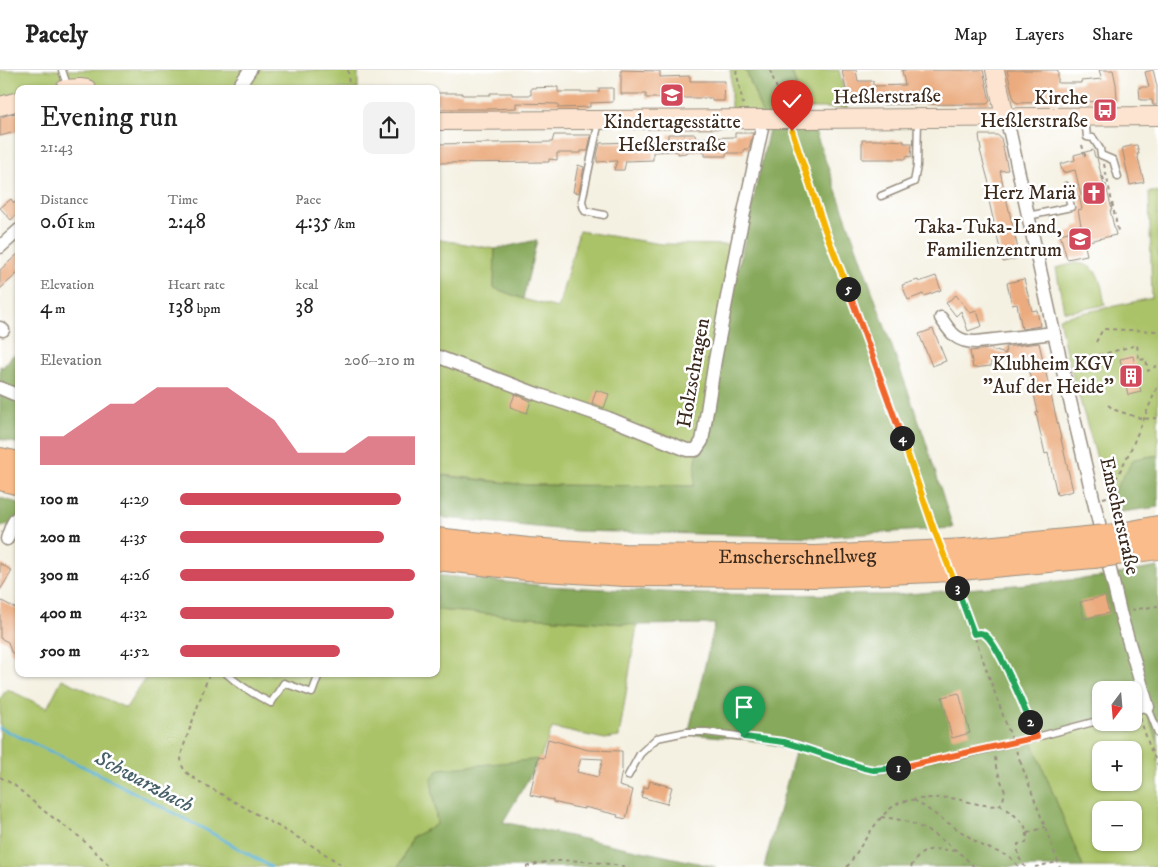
<!DOCTYPE html>
<meta charset="utf-8">
<style>
:root{--surface:#fff;--page:#f2f2f2;--text:#222;--muted:#767676;--line:#e0e0e0;--accent:#d1495b}
body{margin:0;font-family:"IM FELL DW Pica",serif;background:var(--page);color:var(--text);height:100vh;display:flex;flex-direction:column;font-size:19px;white-space:nowrap}
*{box-sizing:border-box;margin:0}
p{font-size:16px;color:var(--muted)}
.icon{flex:none;width:28px;height:28px;fill:none;stroke:currentColor;stroke-width:2;stroke-linecap:round;stroke-linejoin:round}
.map{position:relative;flex:1;overflow:hidden}
.panel{position:absolute;left:15px;top:15px;width:425px;height:592px;display:flex;flex-direction:column;background:var(--surface);border-radius:10px;box-shadow:0 1px 4px #0004}
.panel>*{flex:none}
.needle{width:32px;rotate:196deg}
.fabs{position:absolute;left:1092px;top:611px;display:grid;gap:10px}
.fabs a{display:grid;place-items:center;width:50px;height:50px;border-radius:10px;background:var(--surface);box-shadow:0 1px 4px #0004;font-size:25px}
.pin{position:absolute;display:grid;place-items:center;width:42px;height:42px;color:#fff;margin:-51px -21px;border-radius:50% 50% 50% 0;rotate:-45deg;box-shadow:0 0 5px #0007}
.pin .icon{rotate:45deg}
.km{position:absolute;width:25px;height:25px;margin:-12px;border-radius:50%;background:#222;color:#fff;font-size:14px;line-height:25px;text-align:center}
.round{display:grid;place-items:center;flex:none;width:52px;height:52px;border-radius:10px;background:var(--page)}
.overview{display:flex;align-items:center;justify-content:space-between;height:85px;padding:0 25px}
h1{font-size:28px;font-weight:600;line-height:38px}
.stats{display:grid;grid-template-columns:repeat(3,1fr);gap:8px;height:85px;padding:5px 25px}
.stats div{display:grid;align-content:center}
.stats b{font-size:21px;font-weight:600}
.stats small{font-size:14px;font-weight:400}
.stats p{font-size:14px}
.chart{height:140px;padding:10px 25px}
.chart p{display:flex;justify-content:space-between}
.chart svg{width:100%;height:90px;margin-top:5px;fill:var(--accent);opacity:.7}
ul{padding:0 25px;list-style:none;font-size:16px}
li{display:grid;grid-template-columns:80px 60px 1fr;align-items:center;height:38px}
li i{height:12px;border-radius:6px;background:var(--accent)}
header{display:flex;align-items:center;gap:30px;box-sizing:border-box;height:70px;padding:0 25px;background:var(--surface);border-bottom:1px solid var(--line)}
header strong{font-size:24px}
nav{display:flex;gap:28px;margin-inline-start:auto;font-size:18px}
.map>svg:first-child{display:block}
.green{fill:#aac368;stroke:#727643;fill-rule:evenodd}
.forest{fill:#87a95c;stroke:#616a3d}
.lines{fill:none;stroke-linecap:round;stroke-linejoin:round}
.stream{stroke:#5bb3d8;stroke-width:3}
.building{fill:#ebab7e;fill-rule:evenodd}
.lane-casing{stroke:#988e80;stroke-width:9}
.street-casing{stroke:#988e80;stroke-width:15}
.secondary-casing{stroke:#988e80;stroke-width:20}
.highway-casing{stroke:#988e80;stroke-width:26}
.path{stroke:#988e80;stroke-width:2;stroke-dasharray:4 4;stroke-linecap:butt}
.lane{stroke:#fff;stroke-width:6}
.street{stroke:#fff;stroke-width:12}
.secondary{stroke:#fde4d0;stroke-width:18}
.highway{stroke:#f9bc8a;stroke-width:24}
.secondary-bridge-casing{stroke:#988e80;stroke-width:20;stroke-linecap:butt}
.highway-bridge-casing{stroke:#988e80;stroke-width:26;stroke-linecap:butt}
.path-bridge{stroke:#988e80;stroke-width:2;stroke-dasharray:4 4;stroke-linecap:butt}
.secondary-bridge{stroke:#fde4d0;stroke-width:18}
.highway-bridge{stroke:#f9bc8a;stroke-width:24}
.split-1-casing{stroke:#fff;stroke-width:10}
.split-2-casing{stroke:#fff;stroke-width:10}
.split-3-casing{stroke:#fff;stroke-width:10}
.split-4-casing{stroke:#fff;stroke-width:10}
.split-5-casing{stroke:#fff;stroke-width:10}
.split-6-casing{stroke:#fff;stroke-width:10}
.split-1{stroke:#22a559;stroke-width:6}
.split-2{stroke:#f0652b;stroke-width:6}
.split-3{stroke:#22a559;stroke-width:6}
.split-4{stroke:#f5b400;stroke-width:6}
.split-5{stroke:#f0652b;stroke-width:6}
.split-6{stroke:#f5b400;stroke-width:6}
.labels{text-anchor:middle;dominant-baseline:central;stroke-width:5;stroke-linejoin:round;paint-order:stroke}
.street-label{font-size:20px;fill:#3b2a1e;stroke:#fff}
.poi-label{font-size:20px;fill:#3b2a1e;stroke:#fff;text-anchor:end}
.water-label{font-size:21px;font-style:italic;fill:#486168;stroke:#fff}
</style>
<header>
<strong>Pacely</strong>
<nav><a>Map</a><a>Layers</a><a>Share</a></nav>
</header>
<div class="map">
<svg width="1158" height="797" viewBox="0 0 1158 797">
<rect width="100%" height="100%" fill="#fff"/>
<filter id="ink" filterUnits="userSpaceOnUse"><feTurbulence type="fractalNoise" baseFrequency=".02" numOctaves="2"/><feDisplacementMap in="SourceGraphic" scale="10" xChannelSelector="R" yChannelSelector="G"/><feConvolveMatrix kernelMatrix="1 2 1 2 8 2 1 2 1" color-interpolation-filters="sRGB"/></filter>
<filter id="wash" filterUnits="userSpaceOnUse"><feTurbulence type="fractalNoise" baseFrequency=".0096" numOctaves="4" result="noise"/><feDisplacementMap in="SourceGraphic" scale="20" xChannelSelector="R" yChannelSelector="G"/><feGaussianBlur stdDeviation="1.12" result="paint"/><feColorMatrix in="noise" values="0 0 0 0 0 0 0 0 0 0 0 0 0 0 0 0 0 1.4 0 .05"/><feComposite in="paint" operator="in"/></filter>
<g filter="url(#wash)">
<rect width="100%" height="100%" fill="#f4f1e2"/>
<g class="green">
<polygon points="0,0 249,0 236,19 19,19 19,30 0,35"/>
<polygon points="251,0 358,0 358,19 238,19"/>
<polygon points="730,0 746,0 763,46 731,47 731,4"/>
<polygon points="792,0 839,0 848,38 803,38"/>
<polygon points="1149,122 1158,122 1158,385 1134,389 1109,429 1066,283 1059,248 1152,228"/>
<polygon points="579,161 661,174 737,175 694,416 526,415 436,404 436,169 495,179 494,218 523,229 558,238"/>
<path d="M 1076,193 C 1101,195 1101,214 1105,235 L 1073,241 L 1064,241 L 1056,198 Z"/>
<polygon points="436,540 637,555 619,667 605,669 552,658 540,689 431,708 437,754 413,767 398,797 0,797 0,629 7,619 47,638 62,609 126,638 148,604 436,604"/>
<path d="M 1146,641 L 1158,672 L 1158,797 L 1083,797 L 1031,669 L 1101,652 L 1134,652 L 1134,644 ZM 1101,680 L 1134,680 L 1134,712 L 1101,712 ZM 1101,740 L 1134,740 L 1134,772 L 1101,772 Z"/>
</g>
<g class="forest">
<polygon points="746,0 791,0 803,38 763,46"/>
<polygon points="771,50 811,50 924,366 953,458 819,467 576,461 436,447 436,405 526,415 694,416 696,390"/>
<polygon points="537,170 523,229 494,218 495,179"/>
<polygon points="13,285 19,288 19,325 0,317 0,296 3,297"/>
<polygon points="0,318 19,327 19,374 0,369"/>
<polygon points="1158,385 1158,437 1114,443 1109,429 1134,389"/>
<polygon points="0,428 19,433 19,453 0,457"/>
<polygon points="1158,497 1158,672 1146,641 1134,644 1134,620 1101,620 1101,652 1031,669 1083,797 764,797 796,679 744,669 688,664 715,554 637,555 436,540 436,505 547,516 704,524 896,525 1050,512 1100,507"/>
<polygon points="540,689 503,752 717,797 398,797 413,767 437,754 431,708 439,699"/>
</g>
<g class="lines">
<polyline class="stream" points="0,658 97,703 208,761 271,797"/>
</g>
<g id="blocks">
<g class="building">
<polygon points="621,0 660,1 660,7 690,6 690,11 725,11 724,31 712,31 712,28 646,28 646,24 621,24"/>
<polygon points="842,0 856,0 858,11 873,11 873,16 905,15 902,0 983,0 990,31 987,34 849,35"/>
<polygon points="1007,0 1058,0 1058,13 1081,13 1081,11 1102,9 1099,0 1113,0 1116,14 1117,31 1018,33 1014,31"/>
<polygon points="1153,0 1157,16 1157,35 1153,35 1152,30 1140,30 1139,17 1149,17 1145,2"/>
<polygon points="558,17 558,22 599,22 599,18 613,18 613,32 590,33 590,37 558,38 558,34 516,33 516,38 488,39 438,39 438,34 436,34 436,23 462,23 462,25 490,25 490,23 512,23 512,25 531,25 531,18"/>
<polygon points="19,42 19,61 0,66 0,47"/>
<polygon points="735,63 753,63 749,79 744,79 744,83 726,83 726,86 705,86 705,81 686,81 686,83 678,84 678,81 653,82 653,90 626,91 624,100 614,100 617,91 597,92 597,86 600,73 668,71 668,64 695,64 696,68 735,67"/>
<polygon points="554,65 591,65 588,81 581,81 581,83 557,83 557,90 549,89 549,92 436,93 436,74 552,72"/>
<polygon points="979,65 997,65 1001,68 1008,100 1000,101 1020,188 1003,192 986,118 990,117 980,80 981,80"/>
<polygon points="862,70 888,70 904,71 904,73 912,73 911,87 906,86 906,89 862,89"/>
<polygon points="1135,75 1137,75 1139,84 1137,84 1144,112 1130,115 1122,78"/>
<polygon points="1093,80 1095,87 1096,87 1097,88 1105,120 1107,120 1112,140 1110,140 1116,165 1084,172 1087,185 1067,189 1060,164 1072,161 1076,156 1081,155 1078,140 1082,139 1079,126 1081,125 1075,100 1063,103 1060,94 1075,90 1074,85"/>
<polygon points="578,95 584,97 579,123 573,122"/>
<polygon points="11,129 14,133 19,129 19,143 11,150 0,138"/>
<polygon points="19,183 19,202 0,219 0,200"/>
<polygon points="936,206 941,220 924,226 923,224 908,230 902,215 918,210 919,212"/>
<polygon points="1024,209 1032,241 1037,240 1040,256 1022,259 1017,234 1012,235 1007,213"/>
<polygon points="956,225 970,243 977,241 982,256 968,261 961,241 956,246 946,233"/>
<polygon points="933,259 946,291 932,296 919,264"/>
<polygon points="1039,273 1073,421 1057,425 1048,383 1045,384 1036,343 1038,342 1026,289 991,292 991,296 973,298 970,281 989,279 1006,284 1005,277"/>
<polygon points="1133,286 1141,322 1128,325 1120,289"/>
<polygon points="596,320 609,324 604,338 592,333"/>
<polygon points="515,324 531,331 527,343 510,337"/>
<polygon points="0,493 12,501 0,520"/>
<polygon points="1105,526 1109,543 1084,549 1080,532"/>
<polygon points="0,530 19,540 19,587 11,582 8,572 0,568"/>
<polygon points="959,623 970,663 952,668 942,627"/>
<path d="M 548,669 L 588,680 L 622,681 L 622,700 L 619,716 L 633,720 L 626,749 L 617,747 L 618,745 L 584,737 L 584,739 L 569,736 L 553,732 L 553,730 L 530,725 L 538,687 L 544,688 ZM 581,688 L 603,689 L 598,707 L 577,702 Z"/>
<polygon points="650,711 672,717 667,734 641,727 644,717 648,718"/>
</g>
</g>
</g>
<g filter="url(#ink)">
<use href="#blocks" fill-opacity="0" stroke="#988e80" stroke-width="1"/>
<g class="lines">
<g class="lane-casing">
<g id="lane">
<polyline points="62,0 68,18"/>
<polyline points="1085,48 1087,67 1093,68 1100,79 1101,85 1113,90 1118,107"/>
<polyline points="599,51 582,131 583,136 585,141 604,145"/>
<polyline points="881,126 914,112 917,96 918,49"/>
<polyline points="1028,146 1071,137 1066,116"/>
<path d="M 227,604 C 240,616 255,625 271,633 L 284,613 L 312,623 L 319,604"/>
<polyline points="1134,641 1148,637 1158,663"/>
<polyline points="628,706 640,684 657,668 686,662 706,662 785,672 798,675 854,696 874,700 886,700 949,688 1037,667 1101,650"/>
</g>
</g>
<g class="street-casing">
<g id="street">
<polyline points="237,19 250,0"/>
<polyline points="1005,47 1010,63 1054,263 1120,542 1148,637"/>
<polyline points="0,177 19,160"/>
<path d="M 941,248 C 951,263 956,272 976,272 L 1054,263"/>
<polyline points="0,258 3,260"/>
<polyline points="436,286 537,324 608,348 677,376 687,380 696,380 702,371 704,360 715,290 737,175 764,49"/>
<polyline points="0,318 19,326"/>
<path d="M 7,469 C 10,461 12,451 19,446"/>
</g>
</g>
<g class="secondary-casing">
<g id="secondary">
<polyline points="995,0 1005,47"/>
<polyline points="65,19 80,18 87,19"/>
<polyline points="0,36 19,31"/>
<polyline points="805,49 1158,46"/>
<polyline points="436,51 766,49"/>
</g>
</g>
<g class="highway-casing">
<g id="highway">
<polyline points="0,390 19,394"/>
<polyline points="0,408 19,413"/>
<polyline points="1117,466 1158,458"/>
<path id="s1" d="M 436,470 L 528,480 L 624,486 L 815,488 L 926,483"/>
<polyline points="965,481 1086,469"/>
<polyline points="1123,482 1158,477"/>
<polyline points="436,488 527,498 624,504 816,505 934,500"/>
<polyline points="971,497 1093,486"/>
</g>
</g>
<g class="path">
<polyline points="348,0 349,19"/>
<polyline points="736,0 743,34"/>
<polyline points="770,0 783,35"/>
<polyline points="793,63 825,161 864,261 937,466"/>
<polyline points="1082,75 1086,89"/>
<polyline points="1104,94 1118,161"/>
<polyline points="1105,117 1106,117 1103,107 1106,106"/>
<polyline points="1096,272 1103,259 1158,261"/>
<polyline points="1099,285 1137,275 1139,290 1146,289 1148,301 1158,295"/>
<polyline points="1108,335 1115,340 1143,349 1158,348"/>
<polyline points="1103,428 1107,427 1131,379 1158,315"/>
<polyline points="956,515 1005,651"/>
<polyline points="1131,540 1158,536"/>
<polyline points="974,564 979,563 986,565 994,575 1016,619 1034,660"/>
<path d="M 209,604 L 183,678 C 178,696 183,701 198,711 L 311,775 L 345,797"/>
<polyline points="1140,648 1150,678 1158,695"/>
<polyline points="1020,691 1060,797"/>
<polyline points="0,707 14,715 44,741 81,768 111,797"/>
<polyline points="914,730 981,775 1010,787 1019,797"/>
<path d="M 1000,735 C 1009,741 1027,752 1027,764 C 1027,767 1026,770 1026,773 L 1018,774 L 1018,786 L 1025,797"/>
<path d="M 881,747 C 890,748 899,749 908,752 C 929,759 959,780 974,797"/>
<polyline points="1028,763 1045,757"/>
<path d="M 526,797 C 559,786 593,791 626,797"/>
<path d="M 847,797 C 860,779 878,744 897,734 C 905,729 939,727 950,728 C 967,730 983,738 1000,735 L 1003,730 L 1005,722 L 996,697 L 995,687"/>
<path d="M 911,797 C 922,776 934,778 954,781"/>
<polyline points="1035,797 1057,792"/>
</g>
<use href="#lane" class="lane"/>
<use href="#street" class="street"/>
<use href="#secondary" class="secondary"/>
<use href="#highway" class="highway"/>
<g class="secondary-bridge-casing">
<polyline id="secondary-bridge" points="766,49 805,49"/>
</g>
<g class="highway-bridge-casing">
<g id="highway-bridge">
<polyline points="1086,469 1117,466"/>
<polyline points="926,483 965,481"/>
<polyline points="1093,486 1123,482"/>
<polyline points="934,500 971,497"/>
</g>
</g>
<polyline class="path-bridge" points="1005,651 1020,691"/>
<use href="#secondary-bridge" class="secondary-bridge"/>
<use href="#highway-bridge" class="highway-bridge"/>
</g>
</g>
<g class="lines" filter="url(#ink)">
<g class="split-1-casing">
<polyline id="split-1" points="744,667 784,672 798,676 864,698 874,700 898,698"/>
</g>
<g class="split-2-casing">
<polyline id="split-2" points="898,698 1037,667 1030,652"/>
</g>
<g class="split-3-casing">
<path id="split-3" d="M 957,518 L 974,564 C 978,563 982,562 985,565 C 997,572 1024,637 1030,652"/>
</g>
<g class="split-4-casing">
<polyline id="split-4" points="902,368 934,460 957,518"/>
</g>
<g class="split-5-casing">
<polyline id="split-5" points="848,219 902,368"/>
</g>
<g class="split-6-casing">
<polyline id="split-6" points="792,61 825,160 848,219"/>
</g>
<use href="#split-1" class="split-1"/>
<use href="#split-2" class="split-2"/>
<use href="#split-3" class="split-3"/>
<use href="#split-4" class="split-4"/>
<use href="#split-5" class="split-5"/>
<use href="#split-6" class="split-6"/>
</g>
<defs>
<g id="school-square" transform="scale(1.25)"><rect x="-9" y="-9" width="18" height="18" rx="4" fill="#d1495b" stroke="#fff"/><path d="M0-5L7-2L0 1L-7-2ZM-4 1L0 2.5L4 1V4Q0 6-4 4Z" fill="#fff"/></g>
<g id="bus-square" transform="scale(1.25)"><rect x="-9" y="-9" width="18" height="18" rx="4" fill="#d1495b" stroke="#fff"/><path d="M-5-6H5V4H4V6H2V4H-2V6H-4V4H-5ZM-3.5-4V0h7V-4ZM-3.5 1.2v1.5H-2V1.2ZM2 1.2v1.5H3.5V1.2Z" fill="#fff"/></g>
<g id="church-square" transform="scale(1.25)"><rect x="-9" y="-9" width="18" height="18" rx="4" fill="#d1495b" stroke="#fff"/><path d="M-1.2-6h2.4v3.5h3.3v2.4h-3.3V6h-2.4V-.1h-3.3v-2.4h3.3Z" fill="#fff"/></g>
<g id="building-square" transform="scale(1.25)"><rect x="-9" y="-9" width="18" height="18" rx="4" fill="#d1495b" stroke="#fff"/><path d="M-4-6H4V6H1V3H-1V6H-4ZM-2.5-4.3h1.7v1.8h-1.7ZM.8-4.3h1.7v1.8H.8ZM-2.5-1h1.7V.8h-1.7ZM.8-1h1.7V.8H.8Z" fill="#fff"/></g>
</defs>
<g fill-rule="evenodd">
<use href="#school-square" x="672" y="25"/>
<use href="#bus-square" x="1105" y="40"/>
<use href="#church-square" x="1094" y="123"/>
<use href="#school-square" x="1080" y="169"/>
<use href="#building-square" x="1131" y="306"/>
</g>
<g class="labels">
<g class="street-label">
<text transform="translate(887 27) rotate(-1)">Heßlerstraße</text>
<text transform="translate(694 303) rotate(-80)">Holzschragen</text>
<text transform="translate(1119 446) rotate(77)">Emscherstraße</text>
<text stroke="none"><textPath href="#s1" startOffset="362">Emscherschnellweg</textPath></text>
</g>
<g class="poi-label">
<text x="1088" y="28">Kirche<tspan x="1088" dy="23">Heßlerstraße</tspan></text>
<text x="672" y="52" text-anchor="middle">Kindertagesstätte<tspan x="672" dy="23">Heßlerstraße</tspan></text>
<text x="1076" y="123">Herz Mariä</text>
<text x="1062" y="157">Taka-Tuka-Land,<tspan x="1062" dy="23">Familienzentrum</tspan></text>
<text x="1114" y="294">Klubheim KGV<tspan x="1114" dy="23">"Auf der Heide"</tspan></text>
</g>
<g class="water-label">
<text transform="translate(144 712) rotate(28)">Schwarzbach</text>
</g>
</g>
</svg>
<div class="fabs">
<a><svg class="needle" viewBox="-14 -14 28 28"><path d="M0-13l5 13h-10z" fill="#e53935"/><path d="M0 13l5-13h-10z" fill="#767676"/></svg></a>
<a>+</a>
<a>−</a>
</div>
<div class="pin" style="left:744px;top:667px;background:#1e9e55"><svg class="icon" aria-label="arrive" viewBox="0 0 24 24"><path d="M6 21V4h12l-3 4 3 4H6"/></svg></div>
<div class="pin" style="left:792px;top:61px;background:#d93025"><svg class="icon" aria-label="check" viewBox="0 0 24 24"><path d="M5 12l5 5 9-10"/></svg></div>
<b class="km" style="left:898px;top:698px">1</b>
<b class="km" style="left:1030px;top:652px">2</b>
<b class="km" style="left:957px;top:518px">3</b>
<b class="km" style="left:902px;top:368px">4</b>
<b class="km" style="left:848px;top:219px">5</b>
<section class="panel">
<div class="overview"><div><h1>Evening run</h1><p>21:43</p></div><a class="round"><svg class="icon" aria-label="share" viewBox="0 0 24 24"><path d="M12 15V3M7 8l5-5 5 5M5 13v7h14v-7"/></svg></a></div>
<div class="stats">
<div><p>Distance</p><b>0.61<small> km</small></b></div>
<div><p>Time</p><b>2:48</b></div>
<div><p>Pace</p><b>4:35<small> /km</small></b></div>
</div>
<div class="stats">
<div><p>Elevation</p><b>4<small> m</small></b></div>
<div><p>Heart rate</p><b>138<small> bpm</small></b></div>
<div><p>kcal</p><b>38</b></div>
</div>
<div class="chart"><p><span>Elevation</span>206–210 m</p>
<svg viewBox="0 0 160 44" preserveAspectRatio="none"><path d="M0 44V30L10 30L20 22L30 14L40 14L50 6L60 6L70 6L80 6L90 14L100 22L110 38L120 38L130 38L140 30L150 30L160 30V44z"/></svg>
</div>
<ul>
<li><b>100 m</b>4:29<i style="width:94%"></i></li>
<li><b>200 m</b>4:35<i style="width:87%"></i></li>
<li><b>300 m</b>4:26<i style="width:100%"></i></li>
<li><b>400 m</b>4:32<i style="width:91%"></i></li>
<li><b>500 m</b>4:52<i style="width:68%"></i></li>
</ul>
</section>
</div>
